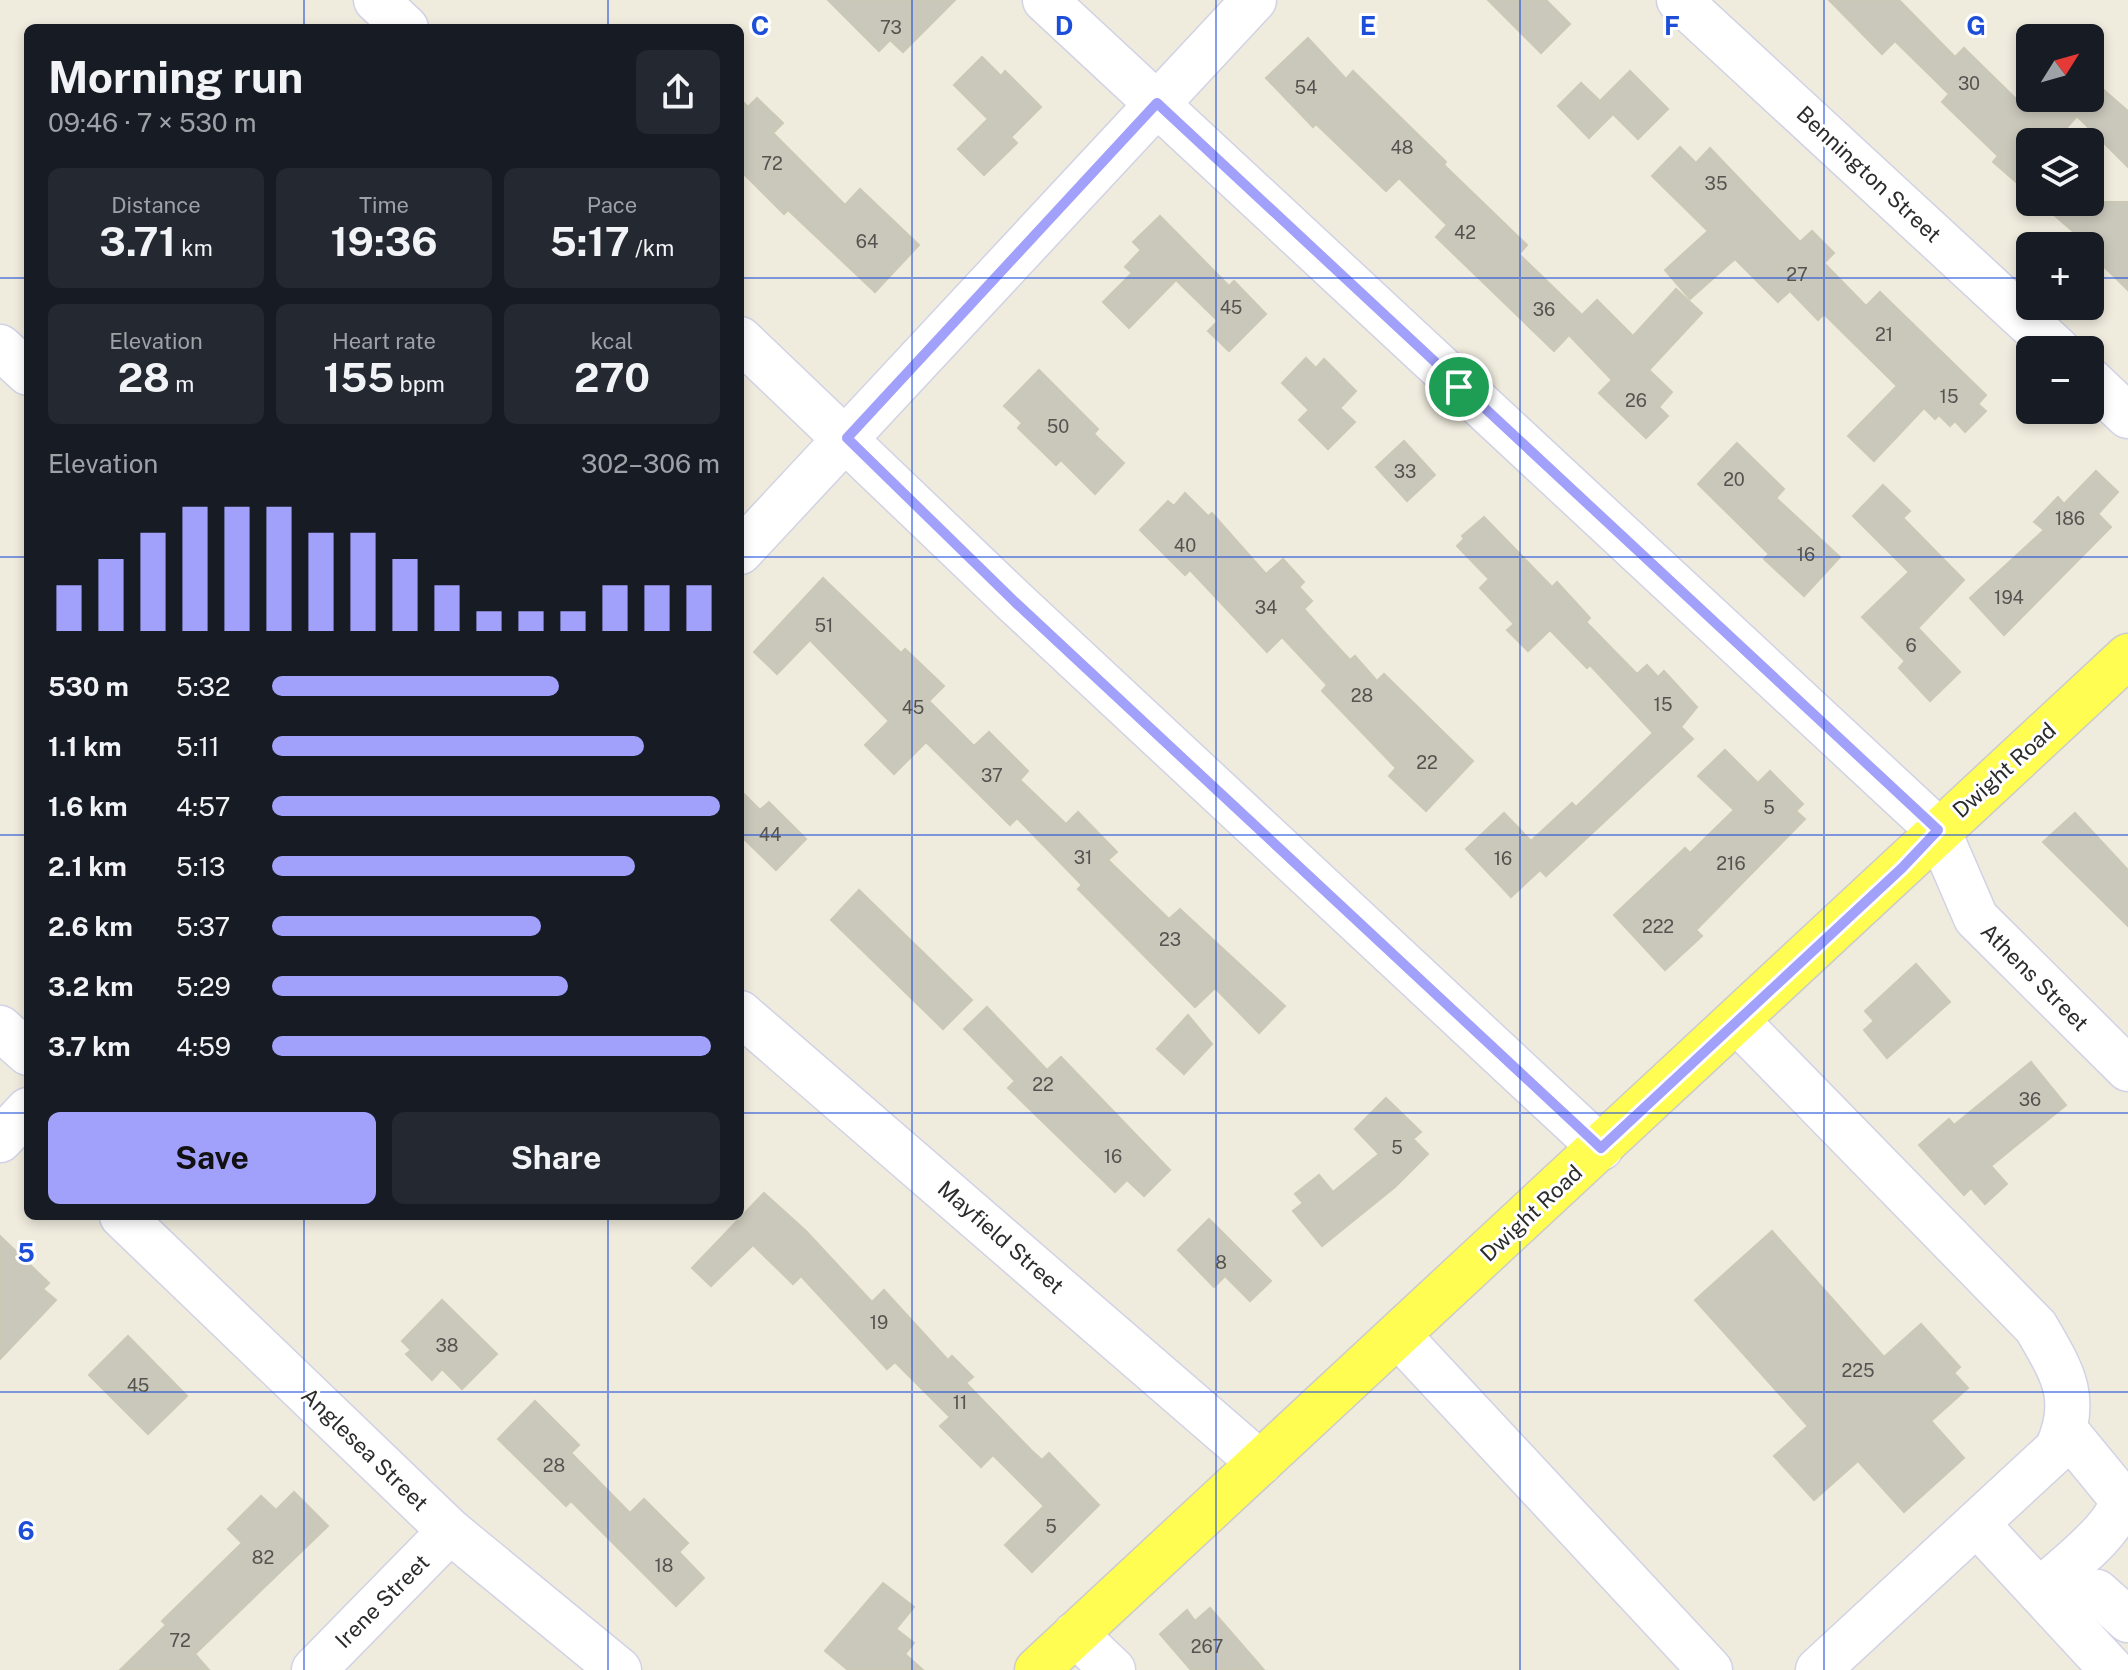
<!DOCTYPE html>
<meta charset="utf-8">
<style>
:root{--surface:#171b24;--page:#242831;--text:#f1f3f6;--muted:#9ea1a6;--accent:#a1a0fa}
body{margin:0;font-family:"Public Sans",sans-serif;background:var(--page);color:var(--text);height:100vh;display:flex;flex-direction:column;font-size:30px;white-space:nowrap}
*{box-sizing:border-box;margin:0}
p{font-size:26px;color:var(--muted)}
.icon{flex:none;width:44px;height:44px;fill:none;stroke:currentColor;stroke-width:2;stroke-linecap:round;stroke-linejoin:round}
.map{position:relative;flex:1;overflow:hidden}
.panel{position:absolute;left:24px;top:24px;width:720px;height:1196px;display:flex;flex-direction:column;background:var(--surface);border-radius:12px;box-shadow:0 4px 12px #0003}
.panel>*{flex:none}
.needle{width:52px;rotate:53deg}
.fabs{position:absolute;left:2016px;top:24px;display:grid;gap:16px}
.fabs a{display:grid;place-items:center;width:88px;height:88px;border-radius:12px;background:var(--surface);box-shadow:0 4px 12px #0003;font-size:40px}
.pin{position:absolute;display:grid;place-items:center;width:68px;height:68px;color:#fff;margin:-34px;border:4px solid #fff;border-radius:50%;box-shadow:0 2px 8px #0007}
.round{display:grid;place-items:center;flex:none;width:84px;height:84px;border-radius:12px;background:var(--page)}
.overview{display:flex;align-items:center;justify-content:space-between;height:136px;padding:0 24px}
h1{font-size:44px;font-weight:700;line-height:60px}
.stats{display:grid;grid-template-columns:repeat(3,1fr);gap:12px;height:136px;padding:8px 24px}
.stats div{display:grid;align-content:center;border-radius:12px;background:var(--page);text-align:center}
.stats b{font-size:40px;font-weight:700}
.stats small{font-size:22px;font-weight:400}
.stats p{font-size:22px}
.chart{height:224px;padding:16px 24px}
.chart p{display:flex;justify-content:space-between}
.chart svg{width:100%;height:144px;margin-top:8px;stroke:var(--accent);stroke-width:6}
.primary-button{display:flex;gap:16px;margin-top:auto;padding:16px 24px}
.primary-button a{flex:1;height:92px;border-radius:12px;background:var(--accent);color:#111;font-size:32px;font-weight:700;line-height:92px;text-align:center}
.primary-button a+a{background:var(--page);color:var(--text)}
ul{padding:0 24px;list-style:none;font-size:26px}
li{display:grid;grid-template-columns:128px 96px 1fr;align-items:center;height:60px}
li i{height:20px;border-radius:10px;background:var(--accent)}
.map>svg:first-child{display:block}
.building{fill:#cac8bb;stroke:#cbc8b6;stroke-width:2}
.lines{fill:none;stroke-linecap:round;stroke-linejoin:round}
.minor-casing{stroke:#d2d2e6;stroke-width:47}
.major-casing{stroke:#ccc;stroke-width:47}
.minor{stroke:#fff;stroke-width:44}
.major{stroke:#fffc52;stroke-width:44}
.route-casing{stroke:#fff;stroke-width:16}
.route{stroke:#a1a0fa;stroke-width:10}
.grid{fill:none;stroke:#1d4ed8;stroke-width:2;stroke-opacity:0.55}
.labels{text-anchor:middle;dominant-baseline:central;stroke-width:6;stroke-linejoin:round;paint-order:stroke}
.number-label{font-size:18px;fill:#545350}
.street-label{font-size:22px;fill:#2c2c2c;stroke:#fff}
.grid-label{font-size:26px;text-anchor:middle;font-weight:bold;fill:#1d4ed8;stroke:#fff;stroke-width:6;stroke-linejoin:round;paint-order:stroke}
</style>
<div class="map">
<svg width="2128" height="1670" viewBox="0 0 2128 1670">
<rect width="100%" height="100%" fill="#efebdd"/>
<g class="building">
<polygon points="828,0 955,0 903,52 890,40 879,51"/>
<polygon points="1488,0 1546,0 1570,24 1541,53"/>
<polygon points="1829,0 1899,0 1955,57 1964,48 2015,98 2090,98 2090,78 2128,111 2128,167 2077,116 2054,142 2030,142 2030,194 1993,162 1998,156 1942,102 1949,94 1895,41 1882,54"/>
<polygon points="1308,38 1346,79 1353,71 1446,162 1444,165 1527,245 1519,254 1582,315 1597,300 1633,336 1676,289 1702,313 1649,370 1672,392 1659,407 1668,416 1646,438 1599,393 1612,380 1569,335 1554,351 1436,237 1447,225 1399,178 1386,191 1316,124 1313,127 1266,78"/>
<polygon points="982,57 1001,76 1005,71 1041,107 1011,137 1017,143 984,175 958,149 988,119 954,85"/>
<polygon points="1630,71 1668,109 1638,139 1613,114 1589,138 1558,106 1581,83 1600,101"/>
<polygon points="757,98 783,123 773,133 845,205 860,189 919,245 875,292 788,210 784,214 740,170 740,99 748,107"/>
<polygon points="1680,147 1696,163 1710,148 1800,242 1812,231 1834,253 1824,263 1866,306 1880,292 1986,395 1978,404 1986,411 1965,432 1955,421 1950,426 1939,415 1935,419 1924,408 1874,461 1848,436 1897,386 1824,314 1818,320 1790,291 1778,302 1735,259 1690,299 1665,270 1708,231 1652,176"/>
<polygon points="2039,202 2128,202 2128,290 2090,253 2090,246 2082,246 2073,237 2076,234"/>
<polygon points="1160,216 1229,286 1234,281 1266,314 1229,351 1208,331 1218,321 1176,280 1129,328 1103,302 1132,273 1125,267 1141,250 1133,242"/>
<polygon points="1306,358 1316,368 1324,359 1356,391 1340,408 1355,422 1328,449 1299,420 1309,410 1282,383"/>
<polygon points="1039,370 1098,429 1094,434 1124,463 1095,494 1061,460 1056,465 1018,428 1022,423 1004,406"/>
<polygon points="1404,441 1435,475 1407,501 1376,467"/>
<polygon points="1737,443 1784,489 1776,498 1840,557 1804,596 1764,559 1769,554 1698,484"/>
<polygon points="2096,471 2118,492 2098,514 2111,527 2004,635 1970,598 2044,530 2034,522 2058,497 2064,504"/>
<polygon points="1883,485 1910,511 1903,518 1964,580 1918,628 1960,672 1930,701 1899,668 1905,661 1862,617 1909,572 1853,516"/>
<polygon points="1185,493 1208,516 1212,513 1266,574 1283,559 1304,582 1299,587 1312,601 1304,609 1326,634 1350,660 1355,656 1377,681 1384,674 1473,761 1426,811 1389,776 1396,768 1322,691 1327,685 1282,637 1267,652 1190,570 1185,575 1140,530 1168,501 1174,506"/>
<polygon points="1484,517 1552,587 1557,582 1590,618 1586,622 1637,674 1647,665 1658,677 1664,671 1697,707 1681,727 1693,739 1546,876 1540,870 1511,897 1466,849 1504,813 1531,841 1572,803 1576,807 1653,733 1590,665 1587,668 1550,630 1528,651 1507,630 1514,624 1480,588 1489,579 1457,546 1464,539 1462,536"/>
<polygon points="823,578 901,653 905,649 944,686 929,701 974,746 989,732 1028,771 1020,780 1066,824 1078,812 1117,852 1108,860 1169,919 1180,909 1285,1006 1259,1033 1215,988 1195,1007 1078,889 1082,885 1017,818 1010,825 926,742 894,774 865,745 889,721 810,640 777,674 754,652"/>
<polygon points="1725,750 1758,783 1770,771 1803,804 1796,811 1805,819 1696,930 1702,936 1665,970 1614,915 1685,848 1690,853 1734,810 1698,776"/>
<polygon points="740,790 760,810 769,802 806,839 776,870 740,835"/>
<polygon points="2075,813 2128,870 2128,926 2043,842"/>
<polygon points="859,890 972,1000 943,1029 831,920"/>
<polygon points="1916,964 1950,1002 1887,1058 1864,1030 1874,1021 1865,1011"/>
<polygon points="987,1007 1047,1070 1061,1057 1170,1170 1144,1196 1127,1180 1115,1192 1008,1088 1015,1081 964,1029"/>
<polygon points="1188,1015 1212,1044 1184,1074 1157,1049"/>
<polygon points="2031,1062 2066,1105 1991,1166 2007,1184 1985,1204 1971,1188 1964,1195 1919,1145 1949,1119 1954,1125"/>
<polygon points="1386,1098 1421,1132 1413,1139 1428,1154 1395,1187 1322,1246 1293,1211 1303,1203 1295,1194 1319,1175 1333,1192 1379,1154 1355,1129"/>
<polygon points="764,1193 806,1231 872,1302 884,1290 948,1360 952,1356 973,1377 966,1383 1032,1451 1042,1460 1049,1453 1099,1505 1032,1572 1005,1545 1044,1506 993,1455 981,1467 940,1426 950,1417 895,1362 887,1369 801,1276 793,1284 753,1245 711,1286 692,1268"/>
<polygon points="1209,1219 1271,1281 1250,1301 1225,1276 1214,1287 1178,1250"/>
<polygon points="1772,1231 1884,1357 1921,1324 1960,1367 1954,1373 1968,1388 1931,1421 1964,1458 1904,1512 1858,1461 1814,1500 1774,1456 1808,1426 1695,1300"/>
<polygon points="0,1236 49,1283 43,1289 56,1300 0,1359"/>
<polygon points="442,1300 497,1354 462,1389 442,1369 432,1380 406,1354 411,1350 402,1341"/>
<polygon points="128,1336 187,1396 148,1434 89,1375"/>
<polygon points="535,1401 579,1445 571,1453 630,1513 644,1499 688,1543 679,1552 704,1578 676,1606 571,1501 566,1506 498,1439"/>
<polygon points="294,1492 328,1526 195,1654 209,1670 120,1670 166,1625 162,1621 242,1543 228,1529 261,1496 276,1510"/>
<polygon points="883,1583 914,1607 896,1629 914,1643 905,1654 923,1670 848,1670 825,1651"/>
<polygon points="1210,1608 1264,1670 1191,1670 1160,1634 1187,1610 1195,1621"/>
</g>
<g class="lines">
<g class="minor-casing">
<g id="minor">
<polyline points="376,0 406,28"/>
<polyline points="1045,0 1938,830 1976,918 2128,1069"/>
<polyline points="1679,0 2058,350"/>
<polyline points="740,339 1015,602 1601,1148"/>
<polyline points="0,347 28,373"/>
<polyline points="2090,380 2128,416"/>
<polyline points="740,552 1254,0"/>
<polyline points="740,1013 1260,1463"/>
<path d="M 1737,1021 L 2036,1327 C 2062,1372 2080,1398 2057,1449 L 1818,1670"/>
<polyline points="0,1028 28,1053"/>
<polyline points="0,1140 28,1110"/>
<polyline points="122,1216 450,1531 619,1670"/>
<polyline points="1398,1335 1710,1670"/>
<polyline points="1977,1524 2112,1670"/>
<path d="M 2039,1591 C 2061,1571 2121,1527 2121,1498 L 2066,1431"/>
<polyline points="2060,1613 2084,1594 2097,1592 2128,1620"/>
<polyline points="1075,1634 1113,1670"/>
<polyline points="314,1670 450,1531"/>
</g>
</g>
<g class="major-casing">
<polyline id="major" points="1037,1670 2128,656"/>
</g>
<use href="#minor" class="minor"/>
<use href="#major" class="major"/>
</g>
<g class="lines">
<g class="route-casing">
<polygon id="route" points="1157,103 1938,830 1902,868 1601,1148 1015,602 847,438"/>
</g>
<use href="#route" class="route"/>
</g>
<path class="grid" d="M 304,0 L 304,28M 608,0 L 608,28M 912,0 L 912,1670M 1216,0 L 1216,1670M 1520,0 L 1520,1670M 1824,0 L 1824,1670M 0,278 L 28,278M 740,278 L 2030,278M 2090,278 L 2128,278M 0,557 L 28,557M 740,557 L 2128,557M 0,835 L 28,835M 740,835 L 2128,835M 0,1113 L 28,1113M 740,1113 L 2128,1113M 304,1216 L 304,1670M 608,1216 L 608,1670M 0,1392 L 2128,1392"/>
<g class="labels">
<g class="number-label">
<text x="891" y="27">73</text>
<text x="1969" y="83">30</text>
<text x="1306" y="87">54</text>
<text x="1402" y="147">48</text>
<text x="772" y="163">72</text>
<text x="1716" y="183">35</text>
<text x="1465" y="232">42</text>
<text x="867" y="241">64</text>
<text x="1797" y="274">27</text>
<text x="1231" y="307">45</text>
<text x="1544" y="309">36</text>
<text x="1884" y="334">21</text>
<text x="1949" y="396">15</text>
<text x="1636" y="400">26</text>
<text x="1058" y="426">50</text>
<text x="1405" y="471">33</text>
<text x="1734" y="479">20</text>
<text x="2070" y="518">186</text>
<text x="1185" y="545">40</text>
<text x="1806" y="554">16</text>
<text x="2009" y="597">194</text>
<text x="1266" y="607">34</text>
<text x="824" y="625">51</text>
<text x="1911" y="645">6</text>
<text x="1362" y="695">28</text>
<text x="1663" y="704">15</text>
<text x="913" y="707">45</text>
<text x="1427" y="762">22</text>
<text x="992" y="775">37</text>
<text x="1769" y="807">5</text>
<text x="770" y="834">44</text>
<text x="1083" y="857">31</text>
<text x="1503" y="858">16</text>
<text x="1731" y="863">216</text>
<text x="1658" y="926">222</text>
<text x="1170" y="939">23</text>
<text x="1043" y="1084">22</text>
<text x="2030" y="1099">36</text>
<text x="1397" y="1147">5</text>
<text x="1113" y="1156">16</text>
<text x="1221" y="1262">8</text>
<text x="879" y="1322">19</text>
<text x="447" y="1345">38</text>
<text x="1858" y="1370">225</text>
<text x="138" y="1385">45</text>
<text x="960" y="1402">11</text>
<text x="554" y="1465">28</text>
<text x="1051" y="1526">5</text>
<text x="263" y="1557">82</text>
<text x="664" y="1565">18</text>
<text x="180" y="1640">72</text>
<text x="1207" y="1646">267</text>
</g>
<g class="street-label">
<text transform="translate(1869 174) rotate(43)">Bennington Street</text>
<text transform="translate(2004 770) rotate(-42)">Dwight Road</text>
<text transform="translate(2035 977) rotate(45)">Athens Street</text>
<text transform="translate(1531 1213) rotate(-43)">Dwight Road</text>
<text transform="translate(1001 1237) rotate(41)">Mayfield Street</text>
<text transform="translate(365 1449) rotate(44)">Anglesea Street</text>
<text transform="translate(382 1601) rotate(-45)">Irene Street</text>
</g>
</g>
<g class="grid-label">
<text x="760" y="35">C</text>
<text x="1064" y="35">D</text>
<text x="1368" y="35">E</text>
<text x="1672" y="35">F</text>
<text x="1976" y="35">G</text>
<text x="26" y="1262">5</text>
<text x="26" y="1540">6</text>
</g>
</svg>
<div class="fabs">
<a><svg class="needle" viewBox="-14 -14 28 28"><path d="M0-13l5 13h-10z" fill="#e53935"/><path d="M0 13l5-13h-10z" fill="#9ea1a6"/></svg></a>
<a><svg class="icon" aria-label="layers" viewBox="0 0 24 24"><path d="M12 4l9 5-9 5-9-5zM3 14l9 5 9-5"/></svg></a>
<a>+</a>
<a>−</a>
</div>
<div class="pin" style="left:1459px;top:387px;background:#1e9e55"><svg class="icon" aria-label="arrive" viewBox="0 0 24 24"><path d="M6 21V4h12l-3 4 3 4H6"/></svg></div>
<section class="panel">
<div class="overview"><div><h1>Morning run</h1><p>09:46 · 7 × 530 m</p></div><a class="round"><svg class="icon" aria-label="share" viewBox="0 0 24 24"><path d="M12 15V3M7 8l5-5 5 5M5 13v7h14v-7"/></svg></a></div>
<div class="stats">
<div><p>Distance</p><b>3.71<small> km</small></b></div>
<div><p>Time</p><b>19:36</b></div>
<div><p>Pace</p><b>5:17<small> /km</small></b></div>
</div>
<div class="stats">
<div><p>Elevation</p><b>28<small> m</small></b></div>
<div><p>Heart rate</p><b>155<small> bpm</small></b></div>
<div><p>kcal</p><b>270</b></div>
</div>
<div class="chart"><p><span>Elevation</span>302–306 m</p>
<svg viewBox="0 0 160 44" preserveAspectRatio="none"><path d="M5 44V30M15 44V22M25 44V14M35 44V6M45 44V6M55 44V6M65 44V14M75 44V14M85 44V22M95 44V30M105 44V38M115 44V38M125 44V38M135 44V30M145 44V30M155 44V30"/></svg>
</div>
<ul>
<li><b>530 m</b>5:32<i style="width:64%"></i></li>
<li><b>1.1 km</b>5:11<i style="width:83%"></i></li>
<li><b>1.6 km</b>4:57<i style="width:100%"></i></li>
<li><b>2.1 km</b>5:13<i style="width:81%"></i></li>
<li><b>2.6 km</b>5:37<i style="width:60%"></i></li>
<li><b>3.2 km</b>5:29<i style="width:66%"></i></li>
<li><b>3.7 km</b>4:59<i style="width:98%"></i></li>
</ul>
<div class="primary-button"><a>Save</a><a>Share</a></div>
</section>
</div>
